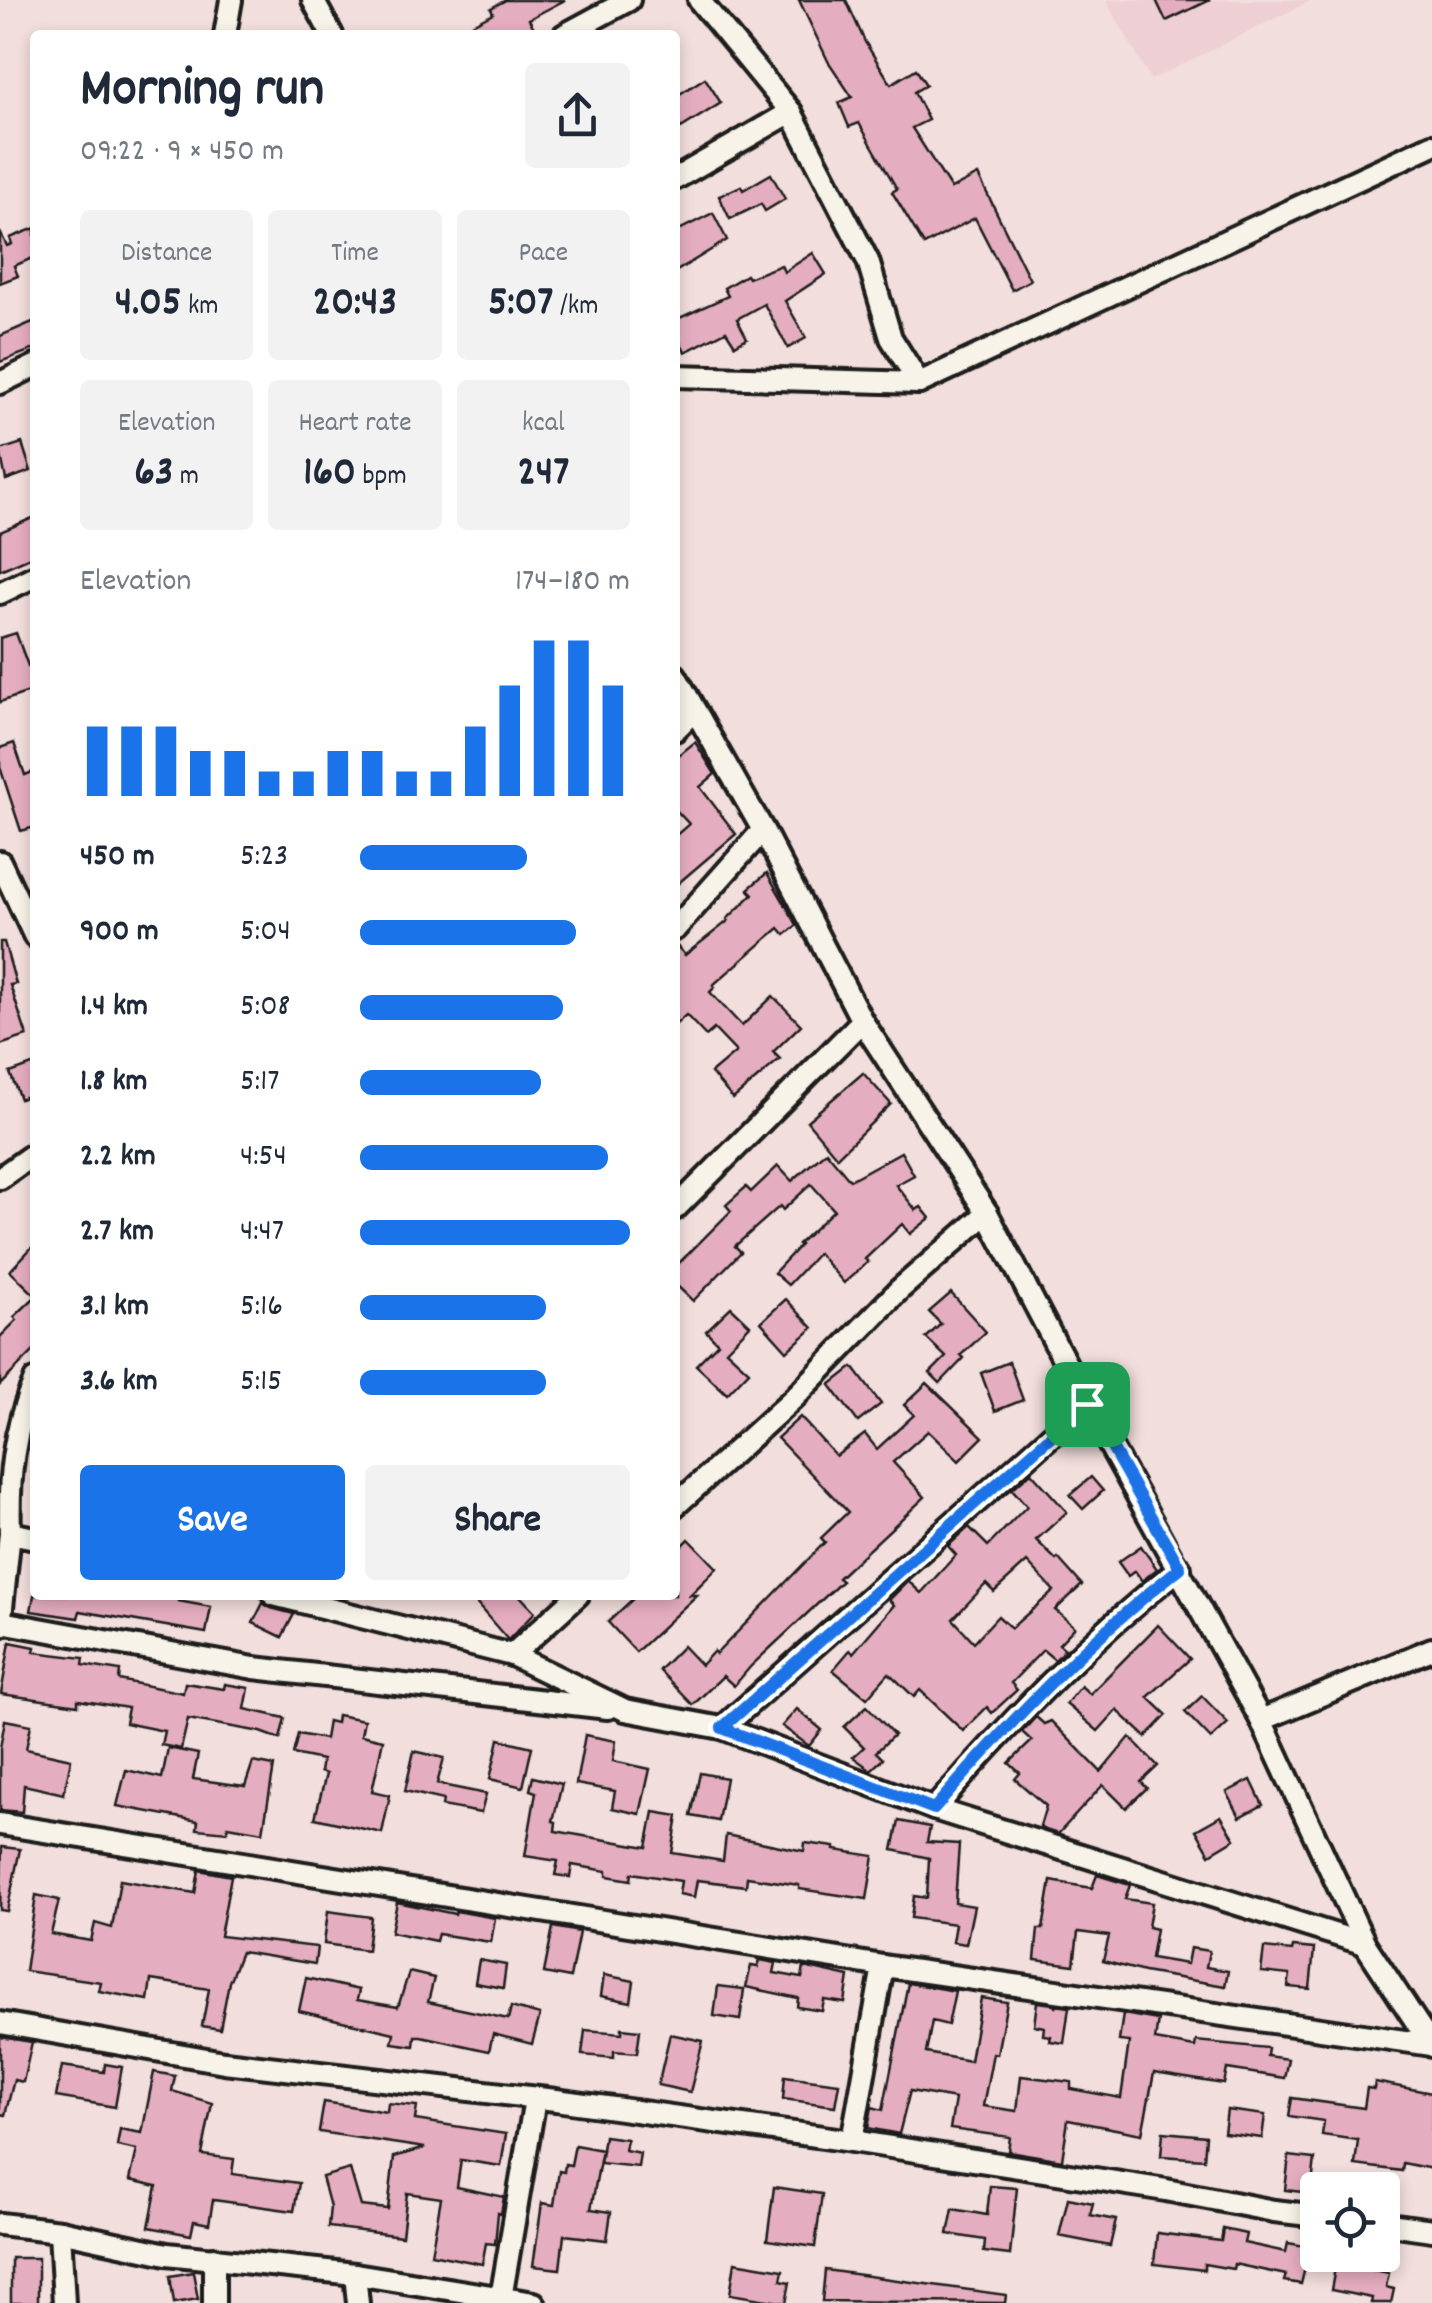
<!DOCTYPE html>
<meta charset="utf-8">
<style>
:root{--surface:#fff;--page:#f2f2f3;--text:#1f2937;--muted:#747a83;--accent:#1a73e8}
body{margin:0;font-family:Dekko,sans-serif;background:var(--page);color:var(--text);height:100vh;display:flex;flex-direction:column;font-size:38px;white-space:nowrap}
*{box-sizing:border-box;margin:0}
p{font-size:32px;color:var(--muted)}
.icon{flex:none;width:55px;height:55px;fill:none;stroke:currentColor;stroke-width:2;stroke-linecap:round;stroke-linejoin:round}
.map{position:relative;flex:1;overflow:hidden}
.drawer{position:absolute;left:30px;top:30px;width:650px;height:1570px;display:flex;flex-direction:column;background:var(--surface);border-radius:10px;box-shadow:0 5px 15px #0003}
.drawer>*{flex:none}
.tools{position:absolute;left:1300px;top:2172px;display:grid;gap:20px}
.tools a{display:grid;place-items:center;width:100px;height:100px;border-radius:10px;background:var(--surface);box-shadow:0 5px 15px #0003;font-size:50px}
.pin{position:absolute;display:grid;place-items:center;width:85px;height:85px;color:#fff;margin:-42px;border-radius:20px;box-shadow:0 5px 15px #0006}
.round{display:grid;place-items:center;flex:none;width:105px;height:105px;border-radius:10px;background:var(--page)}
.summary{display:flex;align-items:center;justify-content:space-between;height:170px;padding:0 50px}
h1{font-size:55px;font-weight:800;line-height:75px}
.stats{display:grid;grid-template-columns:repeat(3,1fr);gap:15px;height:170px;padding:10px 50px}
.stats div{display:grid;align-content:center;border-radius:10px;background:var(--page);text-align:center}
.stats b{font-size:42px;font-weight:800}
.stats small{font-size:28px;font-weight:400}
.stats p{font-size:28px}
.chart{height:280px;padding:20px 50px}
.chart p{display:flex;justify-content:space-between}
.chart svg{width:100%;height:180px;margin-top:10px;stroke:var(--accent);stroke-width:6}
.button{display:flex;gap:20px;margin-top:auto;padding:20px 50px}
.button a{flex:1;height:115px;border-radius:10px;background:var(--accent);color:#fff;font-size:40px;font-weight:800;line-height:115px;text-align:center}
.button a+a{background:var(--page);color:var(--text)}
ul{padding:0 50px;list-style:none;font-size:32px}
li{display:grid;grid-template-columns:160px 120px 1fr;align-items:center;height:75px}
li i{height:25px;border-radius:12px;background:var(--accent)}
.map>svg:first-child{display:block}
.built{fill:#eecfd4}
.building{fill:#e5adc0;stroke:#1c1c1c;stroke-width:2.5;fill-rule:evenodd}
.lines{fill:none;stroke-linecap:round;stroke-linejoin:round}
.minor-casing{stroke:#1c1c1c;stroke-width:28}
.minor{stroke:#f7f3e8;stroke-width:20}
.route-casing{stroke:#fff;stroke-width:20}
.route{stroke:#1a73e8;stroke-width:12}
</style>
<div class="map">
<svg width="1432" height="2303" viewBox="0 0 1432 2303">
<rect width="100%" height="100%" fill="#f2dedc"/>
<filter id="ink" filterUnits="userSpaceOnUse"><feTurbulence type="fractalNoise" baseFrequency=".01" numOctaves="2"/><feDisplacementMap in="SourceGraphic" scale="20" xChannelSelector="R" yChannelSelector="G"/><feConvolveMatrix kernelMatrix="1 2 1 2 8 2 1 2 1" color-interpolation-filters="sRGB"/></filter>
<g filter="url(#ink)">
<polygon class="built" points="1106,0 1312,0 1151,80"/>
<g class="building">
<polygon points="506,0 565,0 529,19 534,28 521,35 451,35 493,13 491,8"/>
<polygon points="799,0 846,0 865,42 891,84 916,69 926,85 914,92 928,120 912,128 951,189 978,175 1030,280 1012,290 975,218 924,245 892,192 897,189 859,123 849,127 839,103 852,97 828,61"/>
<polygon points="1156,0 1210,0 1166,21"/>
<polygon points="705,78 721,103 681,128 675,118 675,97"/>
<polygon points="771,174 785,199 765,211 761,204 730,219 719,196 741,186 743,190"/>
<polygon points="713,213 727,240 675,272 675,232"/>
<polygon points="35,228 35,257 14,266 18,276 0,283 0,232 7,246 12,244 10,238"/>
<polygon points="813,253 826,274 785,301 806,338 788,348 764,304 737,319 747,338 735,345 726,331 685,352 675,333 675,320 728,296 724,288 746,275 748,278 781,265 784,272"/>
<polygon points="35,321 35,349 0,362 0,336"/>
<polygon points="22,443 31,471 6,480 0,450"/>
<polygon points="35,517 35,555 0,570 0,532"/>
<polygon points="16,633 28,666 35,664 35,690 0,702 0,638"/>
<polygon points="695,742 715,774 700,787 736,834 675,886 675,836 689,824 675,809 675,758"/>
<polygon points="14,743 25,775 35,771 35,827 21,831 0,767 0,748"/>
<polygon points="767,873 797,925 785,935 779,928 713,985 715,987 710,992 742,1026 773,996 801,1025 773,1052 780,1059 733,1099 711,1073 736,1052 714,1029 706,1036 686,1015 675,1025 675,944 685,955 728,921 727,919 753,894 748,889"/>
<polygon points="0,942 4,942 16,984 10,985 27,1036 0,1045"/>
<polygon points="35,1064 35,1093 20,1099 10,1073"/>
<polygon points="863,1073 891,1104 837,1157 807,1121"/>
<polygon points="826,1151 850,1180 901,1152 914,1175 896,1185 916,1210 921,1207 930,1218 910,1234 902,1224 865,1259 868,1262 844,1283 818,1253 788,1285 774,1273 800,1245 798,1244 834,1210 811,1184 783,1210 780,1206 735,1246 741,1252 693,1301 675,1284 675,1267 731,1211 726,1205 746,1187 751,1192 778,1166 792,1181"/>
<polygon points="35,1244 35,1295 10,1271"/>
<polygon points="951,1293 986,1332 961,1355 964,1358 940,1383 930,1373 946,1357 926,1338 941,1324 929,1312"/>
<polygon points="35,1297 35,1350 0,1385 0,1337 17,1320 14,1317"/>
<polygon points="786,1299 813,1328 787,1351 761,1322"/>
<polygon points="731,1307 750,1325 726,1350 749,1371 727,1394 696,1365 718,1343 706,1331"/>
<polygon points="1009,1362 1023,1400 995,1411 981,1373"/>
<polygon points="853,1367 881,1404 858,1422 830,1385"/>
<polygon points="927,1383 983,1437 959,1461 928,1431 893,1462 925,1497 838,1578 842,1581 751,1666 734,1686 723,1676 693,1705 659,1670 683,1646 701,1665 714,1651 716,1654 825,1542 821,1538 848,1512 777,1438 800,1417 836,1456 865,1434 877,1449 914,1415 904,1405"/>
<path d="M 1031,1472 L 1067,1512 L 1036,1540 L 1056,1560 L 1058,1558 L 1082,1585 L 1055,1610 L 1075,1627 L 1059,1644 L 1065,1649 L 1055,1660 L 1043,1650 L 1011,1683 L 1017,1690 L 992,1713 L 987,1707 L 963,1731 L 920,1690 L 914,1697 L 889,1673 L 867,1698 L 833,1670 L 850,1650 L 853,1653 L 894,1605 L 889,1600 L 908,1581 L 921,1593 L 956,1555 L 948,1546 L 969,1527 L 988,1546 L 1027,1506 L 1012,1489 ZM 1027,1562 L 1054,1591 L 1011,1628 L 998,1616 L 974,1642 L 953,1619 L 986,1584 L 994,1592 Z"/>
<polygon points="1091,1477 1103,1491 1083,1509 1070,1495"/>
<polygon points="689,1539 717,1568 690,1595 697,1595 636,1652 608,1622 637,1595 675,1595 675,1553"/>
<polygon points="1141,1546 1157,1569 1142,1581 1135,1571 1128,1576 1118,1562"/>
<polygon points="34,1595 179,1595 178,1601 211,1607 206,1633 80,1611 78,1618 31,1611"/>
<polygon points="469,1595 519,1595 535,1612 508,1640"/>
<polygon points="263,1603 271,1608 294,1614 282,1637 253,1623"/>
<polygon points="1158,1625 1190,1659 1148,1697 1167,1715 1146,1737 1117,1710 1098,1731 1066,1704 1081,1686 1090,1694"/>
<polygon points="10,1642 35,1647 34,1652 84,1658 83,1665 120,1671 119,1680 183,1693 185,1683 224,1689 225,1684 249,1688 245,1709 285,1718 280,1739 261,1732 188,1719 181,1749 161,1745 164,1731 125,1723 128,1708 78,1700 78,1705 1,1694"/>
<polygon points="1202,1696 1228,1723 1211,1739 1185,1712"/>
<polygon points="867,1706 894,1735 876,1752 883,1759 871,1770 853,1757 864,1747 844,1727"/>
<polygon points="797,1709 822,1730 809,1746 782,1726"/>
<polygon points="337,1715 364,1720 361,1735 383,1740 372,1791 390,1795 382,1833 315,1818 326,1774 320,1772 322,1760 293,1754 298,1734 325,1739 328,1721 336,1723"/>
<polygon points="1036,1717 1044,1724 1051,1721 1101,1772 1130,1737 1158,1766 1141,1782 1147,1788 1126,1808 1103,1785 1058,1834 1042,1829 1040,1826 1046,1806 1015,1779 1020,1773 1009,1763 1032,1741 1022,1732"/>
<polygon points="5,1720 31,1725 26,1749 71,1759 64,1794 24,1785 22,1812 0,1810 0,1748"/>
<polygon points="585,1735 616,1741 613,1761 650,1769 640,1814 612,1808 615,1791 576,1784"/>
<polygon points="499,1739 532,1747 523,1787 490,1779"/>
<polygon points="168,1748 198,1754 193,1779 245,1786 253,1762 274,1766 263,1832 228,1826 227,1832 197,1829 198,1821 117,1806 126,1770 162,1778"/>
<polygon points="414,1751 444,1758 437,1784 486,1794 481,1813 442,1806 443,1800 405,1791"/>
<polygon points="700,1773 726,1778 718,1821 691,1816"/>
<polygon points="533,1777 562,1784 553,1821 556,1822 555,1831 647,1847 654,1812 678,1816 672,1853 723,1861 726,1835 804,1851 805,1843 835,1847 835,1850 874,1856 867,1899 799,1889 799,1885 747,1877 746,1886 697,1880 694,1897 679,1894 681,1881 632,1873 631,1880 607,1876 607,1871 572,1865 570,1877 555,1875 558,1861 525,1856 536,1792 530,1790"/>
<polygon points="1251,1780 1263,1805 1240,1817 1227,1792"/>
<polygon points="1221,1816 1235,1839 1210,1854 1196,1830"/>
<polygon points="899,1821 930,1827 927,1842 959,1844 955,1903 974,1906 966,1944 952,1942 955,1924 911,1918 914,1896 927,1898 929,1858 893,1850"/>
<polygon points="2,1847 20,1849 7,1911 0,1910"/>
<polygon points="199,1870 231,1876 220,1936 317,1947 315,1964 241,1952 229,1982 220,2029 202,2026 209,1989 151,1980 148,2000 99,1991 101,1982 25,1971 36,1895 59,1900 51,1934 91,1941 95,1923 112,1928 120,1880 195,1893"/>
<polygon points="1097,1875 1130,1885 1125,1899 1152,1903 1148,1927 1156,1929 1151,1958 1187,1964 1190,1948 1209,1951 1206,1967 1228,1971 1225,1986 1144,1972 1103,1961 1109,1936 1078,1932 1074,1965 1035,1960 1038,1929 1043,1929 1051,1881 1092,1888"/>
<polygon points="397,1902 455,1914 456,1911 495,1918 491,1942 438,1934 436,1941 391,1932"/>
<polygon points="328,1911 371,1917 367,1950 324,1944"/>
<polygon points="553,1927 579,1932 570,1978 544,1973"/>
<polygon points="1293,1947 1314,1949 1310,1989 1288,1987 1290,1975 1261,1972 1264,1948 1292,1951"/>
<polygon points="479,1960 506,1965 503,1988 475,1983"/>
<polygon points="760,1960 776,1963 774,1973 802,1978 804,1967 849,1977 845,2003 824,2000 822,2011 797,2007 798,1998 746,1987 751,1966 758,1967"/>
<polygon points="409,1972 434,1978 428,2002 508,2019 511,2007 540,2015 532,2044 493,2034 489,2051 421,2036 415,2036 414,2046 392,2043 394,2033 299,2011 306,1978 359,1990 357,2000 398,2007"/>
<polygon points="604,1975 634,1981 631,2002 601,1996"/>
<polygon points="908,1983 955,1991 948,2025 932,2021 926,2053 970,2061 981,1998 1007,2002 997,2054 993,2053 983,2106 1017,2111 1021,2076 1071,2082 1071,2089 1121,2098 1129,2042 1119,2041 1123,2014 1158,2020 1155,2040 1195,2047 1196,2041 1268,2048 1267,2056 1288,2059 1284,2078 1227,2069 1224,2084 1154,2073 1142,2134 1068,2120 1062,2160 1008,2151 1010,2137 950,2129 955,2099 910,2091 899,2134 868,2128 872,2107 883,2110"/>
<polygon points="718,1986 744,1989 740,2020 714,2016"/>
<polygon points="1037,2002 1054,2004 1056,2008 1056,2005 1069,2007 1064,2043 1050,2041 1051,2036 1043,2035 1044,2027 1034,2025"/>
<polygon points="622,2028 640,2030 637,2053 614,2051 614,2058 582,2055 585,2030 622,2033"/>
<polygon points="670,2034 703,2041 690,2092 658,2085"/>
<polygon points="0,2037 32,2042 23,2082 14,2080 5,2115 0,2114"/>
<polygon points="105,2064 122,2067 115,2107 56,2097 62,2066 104,2072"/>
<polygon points="154,2072 175,2076 172,2091 212,2103 202,2155 234,2159 232,2174 299,2183 294,2211 213,2200 209,2224 194,2221 191,2235 149,2227 157,2186 130,2180 137,2150 117,2146 120,2129 142,2133"/>
<polygon points="785,2076 839,2083 835,2106 783,2099"/>
<polygon points="1375,2082 1432,2093 1432,2169 1403,2163 1402,2171 1355,2165 1358,2140 1322,2135 1324,2121 1289,2116 1292,2098 1364,2108 1367,2088 1374,2089"/>
<polygon points="324,2102 387,2112 388,2103 417,2106 415,2120 506,2134 501,2166 461,2160 457,2187 504,2197 501,2214 498,2213 495,2244 486,2243 482,2264 431,2254 441,2198 407,2193 402,2236 328,2227 330,2207 322,2177 350,2169 361,2206 388,2209 394,2157 425,2148 319,2132"/>
<polygon points="1227,2110 1265,2115 1262,2138 1224,2133"/>
<polygon points="1163,2132 1206,2136 1204,2159 1161,2156"/>
<polygon points="604,2136 627,2139 625,2150 640,2153 638,2167 600,2163"/>
<polygon points="575,2145 602,2150 591,2209 611,2212 607,2240 564,2235 560,2269 533,2266 542,2203 554,2205 559,2171 564,2172 565,2164 571,2165"/>
<polygon points="1289,2156 1315,2159 1311,2193 1285,2190"/>
<polygon points="990,2186 1017,2188 1010,2255 984,2252 985,2240 948,2234 953,2209 987,2215"/>
<polygon points="774,2187 822,2194 815,2247 767,2240"/>
<polygon points="1068,2198 1093,2203 1090,2215 1116,2220 1110,2246 1059,2236"/>
<polygon points="1223,2229 1246,2234 1244,2243 1286,2252 1288,2243 1310,2247 1301,2284 1284,2281 1286,2275 1234,2264 1233,2269 1204,2264 1204,2270 1154,2264 1157,2233 1221,2241"/>
<rect x="11" y="2258" width="27" height="45"/>
<polygon points="735,2262 783,2270 781,2280 790,2282 786,2303 730,2294"/>
<polygon points="1336,2263 1389,2273 1386,2287 1394,2289 1391,2303 1371,2303 1372,2298 1331,2290"/>
<polygon points="825,2270 1006,2295 1005,2303 822,2301"/>
<polygon points="193,2272 198,2299 174,2303 170,2276"/>
</g>
<g class="lines">
<g class="minor-casing">
<g id="minor">
<polyline points="313,0 332,35"/>
<polyline points="699,0 791,112 868,261 891,338 919,383"/>
<polyline points="225,35 231,0"/>
<polyline points="564,35 629,0"/>
<polyline points="675,179 791,112"/>
<polyline points="675,376 919,383 1432,145"/>
<polyline points="0,383 35,366"/>
<polyline points="0,593 35,576"/>
<polyline points="675,675 763,830 862,1021 987,1213 1087,1404 1261,1720 1365,1944 1432,2046"/>
<polyline points="675,730 694,711"/>
<polyline points="0,862 35,937"/>
<polyline points="675,929 763,830"/>
<polyline points="0,1178 35,1153"/>
<polyline points="675,1209 862,1021"/>
<polyline points="675,1506 794,1398 899,1290 987,1213"/>
<path d="M 10,1533 C 8,1480 13,1429 35,1380"/>
<polyline points="274,1595 512,1655 625,1710 722,1728 934,1809 1365,1944"/>
<polyline points="1,1622 254,1668 608,1708"/>
<polyline points="0,1626 10,1533 35,1538"/>
<polyline points="512,1655 578,1595"/>
<polyline points="1261,1720 1432,1649"/>
<polyline points="722,1728 1087,1404"/>
<path d="M 934,1809 C 1010,1721 1088,1640 1180,1568"/>
<polyline points="0,1824 883,1966 1432,2045"/>
<polyline points="0,2023 224,2062 556,2100 852,2141 1166,2190 1274,2211 1318,2216"/>
<polyline points="852,2141 883,1966"/>
<polyline points="1382,2223 1432,2230"/>
<polyline points="0,2224 60,2231 167,2254 355,2274 534,2303"/>
<polyline points="60,2231 64,2303"/>
<polyline points="214,2258 214,2303"/>
<polyline points="355,2274 358,2303"/>
<polyline points="501,2298 535,2099"/>
</g>
</g>
<use href="#minor" class="minor"/>
</g>
</g>
<g class="lines" filter="url(#ink)">
<g class="route-casing">
<path id="route" d="M 1087,1404 L 1180,1568 C 1088,1640 1010,1721 934,1809 L 722,1728 Z"/>
</g>
<use href="#route" class="route"/>
</g>
</svg>
<div class="tools">
<a><svg class="icon" aria-label="locate" viewBox="0 0 24 24"><circle cx="12" cy="12" r="6"/><path d="M12 2v4M12 18v4M2 12h4M18 12h4"/></svg></a>
</div>
<div class="pin" style="left:1087px;top:1404px;background:#1e9e55"><svg class="icon" aria-label="arrive" viewBox="0 0 24 24"><path d="M6 21V4h12l-3 4 3 4H6"/></svg></div>
<section class="drawer">
<div class="summary"><div><h1>Morning run</h1><p>09:22 · 9 × 450 m</p></div><a class="round"><svg class="icon" aria-label="share" viewBox="0 0 24 24"><path d="M12 15V3M7 8l5-5 5 5M5 13v7h14v-7"/></svg></a></div>
<div class="stats">
<div><p>Distance</p><b>4.05<small> km</small></b></div>
<div><p>Time</p><b>20:43</b></div>
<div><p>Pace</p><b>5:07<small> /km</small></b></div>
</div>
<div class="stats">
<div><p>Elevation</p><b>63<small> m</small></b></div>
<div><p>Heart rate</p><b>160<small> bpm</small></b></div>
<div><p>kcal</p><b>247</b></div>
</div>
<div class="chart"><p><span>Elevation</span>174–180 m</p>
<svg viewBox="0 0 160 44" preserveAspectRatio="none"><path d="M5 44V27M15 44V27M25 44V27M35 44V33M45 44V33M55 44V38M65 44V38M75 44V33M85 44V33M95 44V38M105 44V38M115 44V27M125 44V17M135 44V6M145 44V6M155 44V17"/></svg>
</div>
<ul>
<li><b>450 m</b>5:23<i style="width:62%"></i></li>
<li><b>900 m</b>5:04<i style="width:80%"></i></li>
<li><b>1.4 km</b>5:08<i style="width:75%"></i></li>
<li><b>1.8 km</b>5:17<i style="width:67%"></i></li>
<li><b>2.2 km</b>4:54<i style="width:92%"></i></li>
<li><b>2.7 km</b>4:47<i style="width:100%"></i></li>
<li><b>3.1 km</b>5:16<i style="width:69%"></i></li>
<li><b>3.6 km</b>5:15<i style="width:69%"></i></li>
</ul>
<div class="button"><a>Save</a><a>Share</a></div>
</section>
</div>
